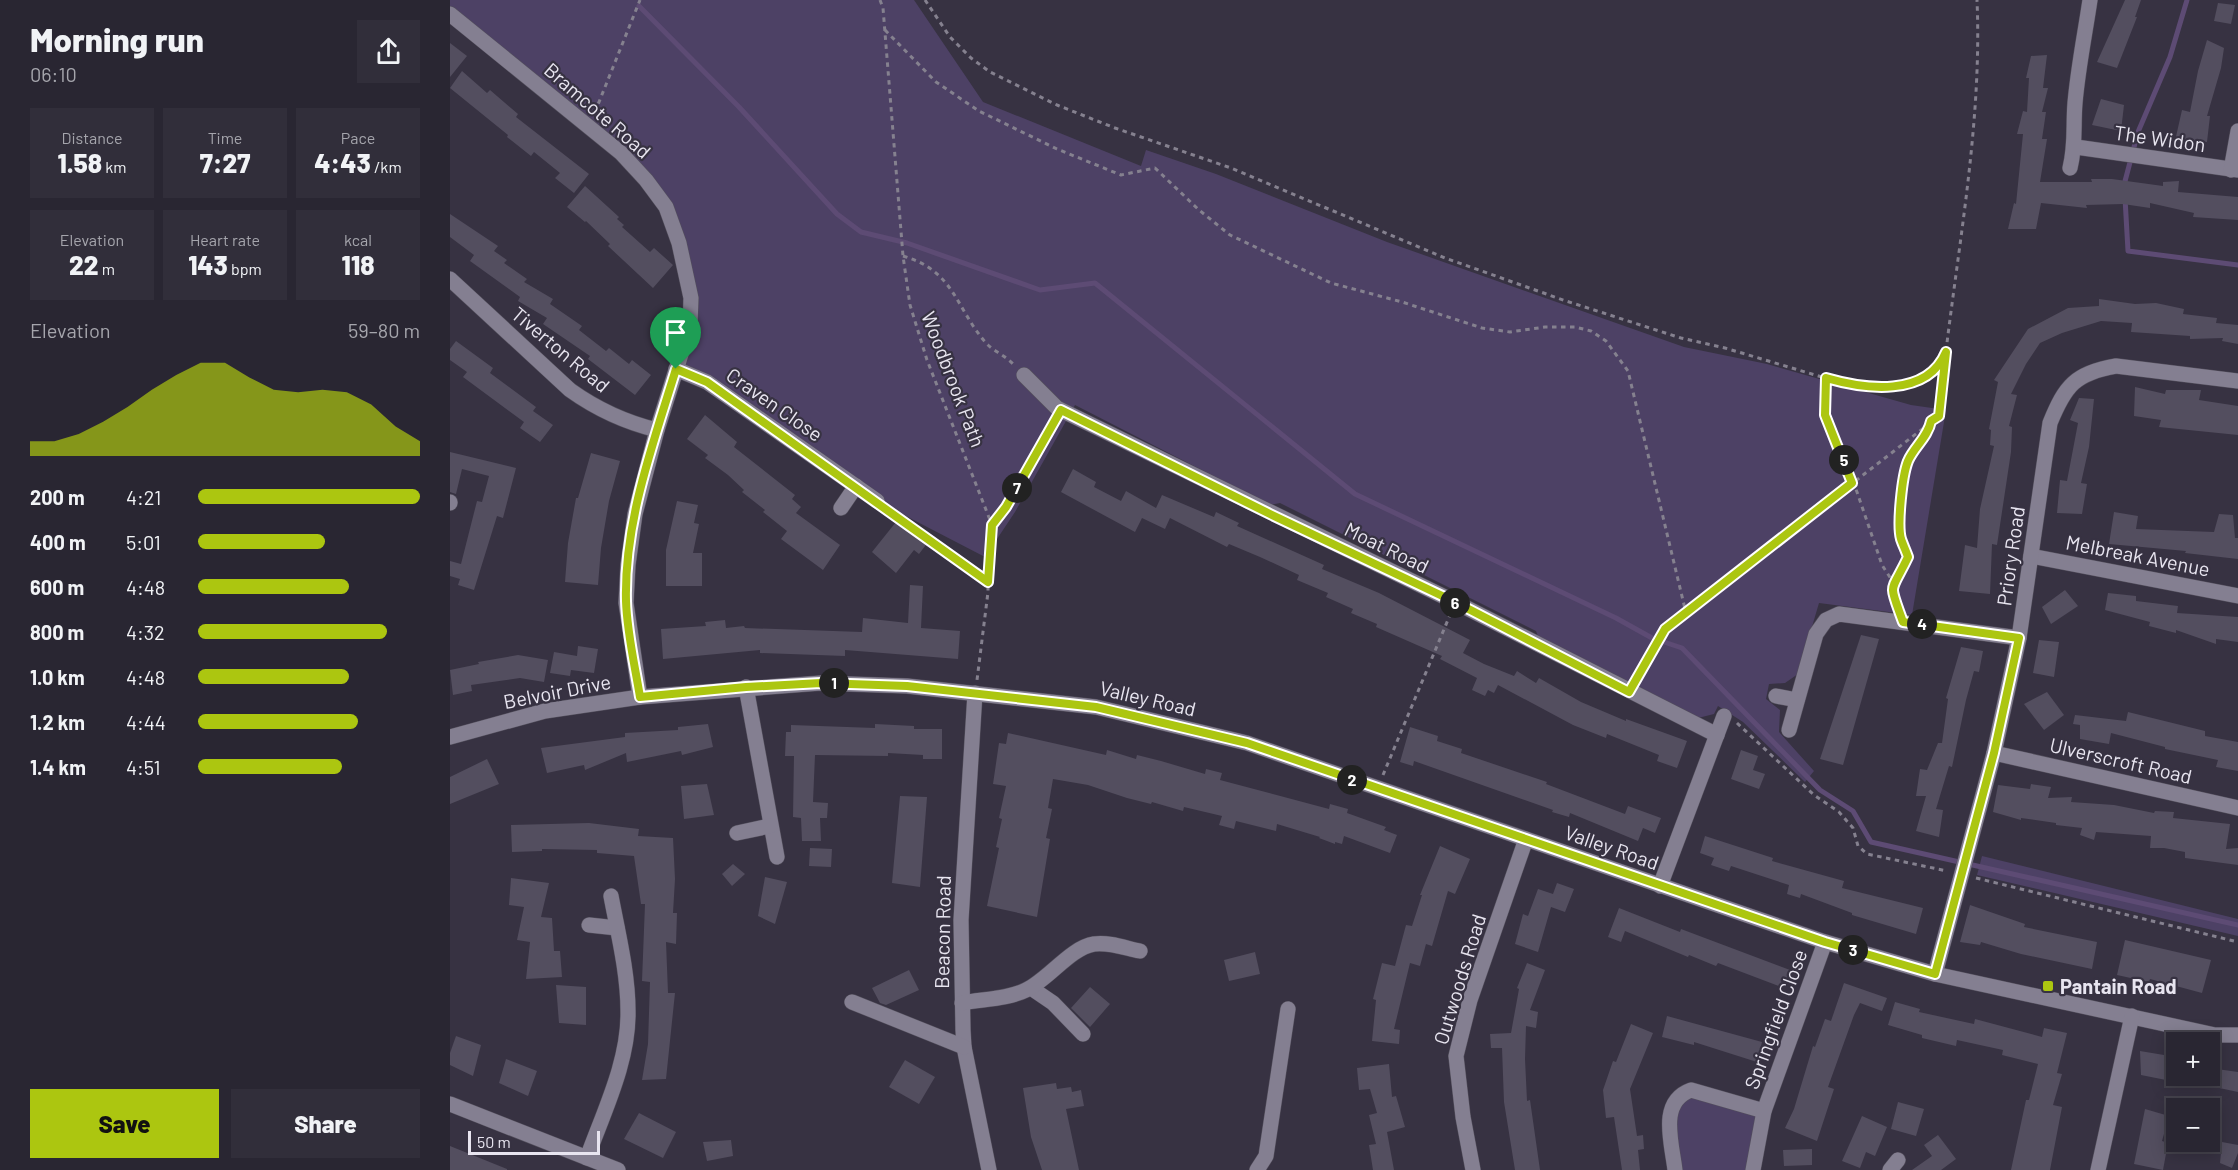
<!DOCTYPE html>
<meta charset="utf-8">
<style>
:root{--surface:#292632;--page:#312e3a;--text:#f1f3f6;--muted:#a5a5ac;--line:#45434d;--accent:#acc610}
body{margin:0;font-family:Barlow,sans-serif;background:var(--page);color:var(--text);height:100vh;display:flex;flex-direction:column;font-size:22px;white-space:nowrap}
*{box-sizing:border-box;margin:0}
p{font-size:20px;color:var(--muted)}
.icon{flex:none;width:33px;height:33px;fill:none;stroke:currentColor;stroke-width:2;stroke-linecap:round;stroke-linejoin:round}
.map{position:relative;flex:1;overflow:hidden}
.side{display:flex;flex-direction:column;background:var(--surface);width:450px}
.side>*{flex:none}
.controls{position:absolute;left:1716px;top:1032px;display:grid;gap:12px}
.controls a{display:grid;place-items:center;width:54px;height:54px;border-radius:0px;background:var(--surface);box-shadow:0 3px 15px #0003,0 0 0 2px var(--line);font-size:30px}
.scale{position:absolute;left:18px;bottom:15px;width:132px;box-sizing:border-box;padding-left:6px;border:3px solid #e8e5f0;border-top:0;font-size:16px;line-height:21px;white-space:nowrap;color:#e8e5f0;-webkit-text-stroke:4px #373242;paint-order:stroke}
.pin{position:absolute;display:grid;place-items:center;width:51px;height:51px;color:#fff;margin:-62px -26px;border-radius:50% 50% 50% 0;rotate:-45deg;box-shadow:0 0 6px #0007}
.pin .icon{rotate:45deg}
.km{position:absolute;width:30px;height:30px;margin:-15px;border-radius:50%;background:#222;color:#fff;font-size:16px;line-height:30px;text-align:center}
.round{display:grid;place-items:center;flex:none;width:63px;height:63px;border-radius:0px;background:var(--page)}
.summary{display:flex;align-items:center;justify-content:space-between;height:102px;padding:0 30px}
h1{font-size:33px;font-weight:800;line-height:45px}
.stats{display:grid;grid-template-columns:repeat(3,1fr);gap:9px;height:102px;padding:6px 30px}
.stats div{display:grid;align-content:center;border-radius:0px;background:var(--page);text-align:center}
.stats b{font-size:26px;font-weight:800}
.stats small{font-size:16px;font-weight:400}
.stats p{font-size:16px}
.chart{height:168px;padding:12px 30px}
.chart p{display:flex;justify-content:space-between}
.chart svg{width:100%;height:108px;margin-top:6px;fill:var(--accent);opacity:.7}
.cta{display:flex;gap:12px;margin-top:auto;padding:12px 30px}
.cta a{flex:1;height:69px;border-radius:0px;background:var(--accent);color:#111;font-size:24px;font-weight:800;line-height:69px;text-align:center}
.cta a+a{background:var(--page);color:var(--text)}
ul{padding:0 30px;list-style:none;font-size:20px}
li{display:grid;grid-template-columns:96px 72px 1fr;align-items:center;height:45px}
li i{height:15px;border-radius:8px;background:var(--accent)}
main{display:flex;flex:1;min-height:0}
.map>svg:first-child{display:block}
.green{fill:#4d4165}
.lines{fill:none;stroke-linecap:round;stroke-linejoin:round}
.stream{stroke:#5d4b74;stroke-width:5}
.building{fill:#534e5f}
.minor-casing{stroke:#534f5c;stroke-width:16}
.path{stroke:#85818f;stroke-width:3;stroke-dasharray:4.5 4.5;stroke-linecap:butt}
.minor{stroke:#847f91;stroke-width:15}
.route-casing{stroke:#fff;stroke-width:12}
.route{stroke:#acc610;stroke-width:8}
.poi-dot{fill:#acc610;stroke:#373242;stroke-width:2}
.labels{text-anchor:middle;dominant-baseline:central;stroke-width:4.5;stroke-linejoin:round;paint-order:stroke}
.street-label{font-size:20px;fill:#e8e5f0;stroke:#373242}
.poi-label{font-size:20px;font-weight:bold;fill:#e8e5f0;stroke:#373242;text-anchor:start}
</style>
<main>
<section class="side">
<div class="summary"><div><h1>Morning run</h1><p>06:10</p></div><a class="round"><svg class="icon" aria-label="share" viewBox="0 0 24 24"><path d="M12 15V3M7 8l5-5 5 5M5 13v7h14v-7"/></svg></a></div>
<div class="stats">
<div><p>Distance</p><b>1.58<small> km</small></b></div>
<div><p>Time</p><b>7:27</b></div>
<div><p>Pace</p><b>4:43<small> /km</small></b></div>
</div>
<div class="stats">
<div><p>Elevation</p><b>22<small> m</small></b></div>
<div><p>Heart rate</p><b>143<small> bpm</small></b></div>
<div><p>kcal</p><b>118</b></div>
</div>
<div class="chart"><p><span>Elevation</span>59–80 m</p>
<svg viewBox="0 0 160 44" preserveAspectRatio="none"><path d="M0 44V38L10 38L20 35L30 30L40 24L50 17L60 11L70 6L80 6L90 12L100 17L110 18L120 17L130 18L140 23L150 32L160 38V44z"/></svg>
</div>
<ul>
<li><b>200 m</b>4:21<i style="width:100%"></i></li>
<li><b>400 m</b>5:01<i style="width:57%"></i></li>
<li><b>600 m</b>4:48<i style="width:68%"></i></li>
<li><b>800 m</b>4:32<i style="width:85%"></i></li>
<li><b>1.0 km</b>4:48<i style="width:68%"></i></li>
<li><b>1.2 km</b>4:44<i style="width:72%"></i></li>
<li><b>1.4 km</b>4:51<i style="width:65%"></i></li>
</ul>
<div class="cta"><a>Save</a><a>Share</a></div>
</section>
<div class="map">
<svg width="1788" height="1170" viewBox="0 0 1788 1170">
<rect width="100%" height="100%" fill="#373242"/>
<g class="green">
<polygon points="0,0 464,0 533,102 691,166 696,150 766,174 937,242 1234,347 1317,364 1461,405 1496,410 1462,615 1369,603 1348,674 1335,683 1319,684 1316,699 1330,710 1329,732 1364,771 1355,782 1293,722 1268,706 1264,714 1248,718 1089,639 1086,631 830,503 820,505 625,405 565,512 535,557 427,501 226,369 240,326 232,256 200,186 0,15"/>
<polygon points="1532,856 1788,919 1788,936 1527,875"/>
<polygon points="1230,1093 1314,1111 1303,1170 1225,1170 1224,1102"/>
</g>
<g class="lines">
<g class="stream">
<polyline points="189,6 289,107 387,214 411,232 457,243 590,290 645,283 905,494 1166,618 1202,638 1232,648 1370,790 1403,811 1421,842 1788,925"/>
<polyline points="1674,185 1688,132 1720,57 1737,0"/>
<polyline points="1675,198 1678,251 1788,265"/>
</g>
</g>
<g class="building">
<polygon points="1675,0 1691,0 1685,17 1687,17 1667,68 1647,62"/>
<polygon points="1768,3 1785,5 1781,24 1764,21"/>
<polygon points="1757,40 1774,48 1771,68 1757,116 1760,116 1757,142 1725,141 1732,110 1740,112 1748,71"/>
<polygon points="0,43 17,56 0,77"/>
<polygon points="1597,55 1593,88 1598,88 1592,112 1596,112 1592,139 1597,139 1590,182 1642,182 1641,179 1662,179 1713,186 1713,182 1729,181 1728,192 1788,197 1788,220 1743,217 1744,213 1700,203 1700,208 1673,204 1636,205 1637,208 1591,203 1586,229 1558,229 1564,203 1566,204 1573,134 1567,134 1573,111 1577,112 1579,78 1576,78 1581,56"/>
<polygon points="12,71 37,93 40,90 68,114 66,117 139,174 124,193 105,178 110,173 84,152 81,156 57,137 58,135 0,88"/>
<polygon points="1651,99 1674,105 1671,131 1642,125"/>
<polygon points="135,186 169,217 167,219 174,225 172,227 200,252 204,248 223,265 203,288 158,246 160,244 136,221 135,222 117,207"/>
<polygon points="0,214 48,246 44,251 57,260 54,263 77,279 74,282 103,299 100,304 132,326 129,330 156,351 159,348 179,364 182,360 201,375 185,395 138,359 140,356 93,324 97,318 68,301 70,297 20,261 24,255 0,237"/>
<polygon points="1649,299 1685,304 1706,303 1734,309 1733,314 1767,318 1766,323 1788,325 1788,344 1772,341 1773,338 1740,339 1740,336 1681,332 1682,323 1651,321 1612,333 1590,343 1576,364 1561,394 1567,395 1559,426 1562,427 1561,452 1547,545 1542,544 1540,594 1509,591 1515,545 1527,548 1530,509 1544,446 1540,445 1541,430 1539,429 1548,382 1544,380 1578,329 1618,308 1649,306"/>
<polygon points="6,341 43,368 40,373 86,407 83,411 103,425 90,442 70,428 74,422 13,377 17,372 0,360 0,349"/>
<polygon points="1685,387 1715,394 1716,390 1751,390 1749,400 1788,406 1788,435 1709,427 1711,420 1684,416"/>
<polygon points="1629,398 1644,399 1639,447 1631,483 1637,484 1632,514 1607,513 1610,480 1617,481 1628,423 1620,420"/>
<polygon points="255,415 287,442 284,447 345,495 342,499 351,507 346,513 390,545 373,570 331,539 337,531 313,512 315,510 292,492 294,490 278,475 255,458 258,455 237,439"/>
<polygon points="0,452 66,468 53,518 47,516 24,590 8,585 10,579 0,576 0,561 11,564 27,501 32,502 39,476 12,469 6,494 0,492"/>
<polygon points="141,453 170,461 159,501 151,548 148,585 115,582 118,543 126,498 128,498"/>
<polygon points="623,469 646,482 644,487 671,501 676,491 706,508 712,495 764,517 766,512 789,523 787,526 874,565 872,569 929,593 1020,640 1013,653 1034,664 1064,676 1067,671 1086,683 1089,678 1131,702 1176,721 1176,719 1237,741 1227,768 1207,761 1209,755 1157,734 1156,738 1123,725 1048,685 1044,693 1038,690 1035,696 1022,690 1027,678 990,659 992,656 926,627 927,624 901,613 903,609 876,597 878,593 847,580 849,575 810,557 779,544 777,547 720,518 715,529 692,518 685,532 611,492"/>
<polygon points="227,501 248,505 244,523 249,524 243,553 252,553 252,586 216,586 216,550"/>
<polygon points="1664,512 1688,516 1686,529 1764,532 1769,514 1783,515 1785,538 1788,538 1788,559 1735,553 1736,551 1659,544"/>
<polygon points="446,522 453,527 455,524 478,542 469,554 464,550 446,573 422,552"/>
<polygon points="460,585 473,586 471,628 510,631 508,659 395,650 395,656 310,653 310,650 213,659 211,629 256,626 255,622 275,620 276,628 294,626 295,628 412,632 413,618 458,623"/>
<polygon points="1615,590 1628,606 1601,624 1592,607"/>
<polygon points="1658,593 1686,596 1686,601 1728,606 1727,613 1788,617 1788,642 1766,639 1766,644 1726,630 1726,633 1699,626 1700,622 1655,610"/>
<polygon points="1411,635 1429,639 1393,765 1370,759"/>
<polygon points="1589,640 1609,642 1604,677 1583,673"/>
<polygon points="128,646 148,649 144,673 121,670 120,676 100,673 104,652 127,656"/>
<polygon points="1511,647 1533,651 1529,672 1524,671 1516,700 1502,767 1499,766 1486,809 1493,810 1489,837 1466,831 1476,796 1466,796 1470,769 1477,770 1488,743 1492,743 1498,699 1496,698"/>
<polygon points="68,655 98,660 94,682 70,678 21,685 22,691 3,695 0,670 29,664 28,662"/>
<polygon points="1597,692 1614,715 1594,730 1574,704"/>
<polygon points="1678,712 1755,731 1755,736 1788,742 1788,771 1766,767 1768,760 1715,749 1715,747 1661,733 1659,744 1630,739 1630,725 1623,724 1625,715 1676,721"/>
<polygon points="258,724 263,747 232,755 231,751 177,762 176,753 135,770 134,765 97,773 91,748 175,737 175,733 228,730 228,727"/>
<polygon points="425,724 464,726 464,729 492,729 492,759 473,759 473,755 438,753 438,756 365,755 363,802 378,803 377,818 370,818 371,841 352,841 351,818 343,817 344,756 335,756 336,732 341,732 341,725 425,728"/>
<polygon points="960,727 988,736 987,741 1012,749 1011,753 1097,782 1096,784 1175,814 1178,806 1211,818 1205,833 1193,828 1188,841 1120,813 1119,817 1102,812 1103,810 964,761 963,766 950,762"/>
<polygon points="558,733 656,755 657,750 686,759 687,755 711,761 755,774 756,769 772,773 770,780 879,809 880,804 898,809 897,813 936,827 934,830 947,835 940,853 894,836 892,844 885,842 885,844 869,838 870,837 827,824 826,831 786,821 784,829 769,825 772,816 734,807 733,811 702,802 701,804 677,798 638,785 603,779 598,808 602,809 596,838 600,839 587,917 537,906 549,848 546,847 552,819 549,818 556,786 543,784 549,743 556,744"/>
<polygon points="1291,750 1308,756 1303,770 1315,774 1309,789 1281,779"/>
<polygon points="37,759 49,784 0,804 0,777"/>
<polygon points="257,784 264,815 234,819 231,786"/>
<polygon points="1581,784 1601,787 1598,798 1622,797 1621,802 1664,805 1704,813 1705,811 1724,812 1723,818 1780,824 1776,849 1788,848 1788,865 1735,858 1735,852 1714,848 1700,848 1701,836 1646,832 1644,840 1630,835 1632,828 1606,825 1606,823 1571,818 1571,820 1543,812 1548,785 1580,789"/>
<polygon points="450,796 477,797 470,887 442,883"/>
<polygon points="139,823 189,829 188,836 223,838 225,879 223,913 227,913 226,944 216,942 218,993 225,993 216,1079 192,1080 198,1044 200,982 192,981 195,904 191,904 184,856 147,853 147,850 92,849 92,851 62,852 61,825"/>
<polygon points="1255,836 1323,858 1322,861 1394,881 1392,888 1473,908 1466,934 1402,915 1402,913 1351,894 1350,898 1337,894 1339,885 1281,866 1279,871 1261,865 1264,858 1250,853"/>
<polygon points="990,846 1020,859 1005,894 998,891 982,946 976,944 970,966 960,963 944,1029 950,1030 949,1044 922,1041 926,1000 923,999 932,963 945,966 956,925 962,926 972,895 970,895"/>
<polygon points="360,848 382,849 381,867 359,866"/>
<polygon points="283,864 295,874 282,886 272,874"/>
<polygon points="315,877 337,882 325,924 308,916"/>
<polygon points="61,878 99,883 91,917 102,918 104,951 110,951 112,977 76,979 80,942 67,940 74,907 59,905"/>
<polygon points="1107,883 1124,889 1115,912 1101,907 1088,952 1065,944 1073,914 1078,916 1088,889 1103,894"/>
<polygon points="1520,905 1575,924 1574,927 1647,942 1642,969 1571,954 1531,942 1530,945 1510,942"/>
<polygon points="1169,908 1230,932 1231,929 1340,970 1334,988 1268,963 1266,966 1239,955 1238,957 1175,931 1171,942 1158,937"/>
<polygon points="1675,940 1761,960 1752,993 1700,979 1699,982 1667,975"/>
<polygon points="805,952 810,974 779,981 774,960"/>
<polygon points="1077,963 1095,970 1080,1010 1088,1012 1086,1028 1076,1026 1075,1059 1077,1101 1080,1100 1090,1170 1065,1170 1054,1102 1052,1048 1041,1048 1040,1034 1061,1033 1069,989 1067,988"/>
<polygon points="459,970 469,990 436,1005 430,1003 422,988"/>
<polygon points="1394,983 1437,998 1432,1011 1410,1003 1404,1015 1378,1087 1384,1089 1367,1141 1335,1128 1344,1109 1363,1046 1365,1047 1375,1019 1381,1021"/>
<polygon points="106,985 136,987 136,1025 109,1023"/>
<polygon points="640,987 660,1004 640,1027 621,1008"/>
<polygon points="1445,1002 1470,1009 1469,1012 1524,1024 1525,1019 1592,1037 1594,1028 1617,1033 1607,1073 1612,1074 1603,1105 1612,1107 1600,1170 1561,1170 1576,1100 1579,1100 1588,1064 1552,1055 1553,1050 1507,1040 1506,1046 1472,1038 1472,1035 1438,1025"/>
<polygon points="1217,1016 1312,1042 1307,1062 1244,1042 1244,1045 1212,1037"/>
<polygon points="1181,1024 1203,1033 1180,1089 1187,1136 1193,1135 1194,1149 1188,1150 1190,1170 1172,1170 1164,1117 1156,1118 1153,1090 1163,1061 1166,1062"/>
<polygon points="6,1036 31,1045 23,1076 0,1065 0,1053"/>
<polygon points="1690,1051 1726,1057 1726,1082 1691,1075"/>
<polygon points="56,1059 87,1071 78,1096 49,1083"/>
<polygon points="455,1060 485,1077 469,1104 439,1087"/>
<polygon points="939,1064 942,1097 946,1096 955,1127 937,1132 944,1170 923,1170 919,1145 926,1144 919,1115 927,1113 920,1089 909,1090 907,1068"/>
<polygon points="1760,1068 1788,1072 1788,1092 1760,1086"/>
<polygon points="606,1083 607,1089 621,1087 622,1092 631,1090 634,1106 616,1109 629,1170 592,1170 581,1137 573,1088"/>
<polygon points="1448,1102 1474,1109 1466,1136 1441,1129"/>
<polygon points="1695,1109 1719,1116 1712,1141 1718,1143 1713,1170 1684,1164"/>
<polygon points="189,1113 226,1132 213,1158 174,1139"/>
<polygon points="1412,1116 1437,1127 1425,1156 1416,1152 1410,1168 1392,1161"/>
<polygon points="1488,1135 1506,1159 1491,1170 1462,1170 1482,1156 1474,1145"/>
<polygon points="281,1140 283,1156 257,1161 253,1142"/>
<polygon points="1772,1142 1788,1145 1788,1153 1782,1168 1770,1163"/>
<polygon points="0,1146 57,1169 57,1170 0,1170"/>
<polygon points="1362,1149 1362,1165 1334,1166 1333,1150"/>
</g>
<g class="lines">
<g class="minor-casing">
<g id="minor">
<polyline points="0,14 171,153 196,180 216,207 229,243 241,298 240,326 207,430 185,514 178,565 176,603 190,697"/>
<polyline points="1626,147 1788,170"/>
<path d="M 1620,168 C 1626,144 1623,126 1625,103 C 1628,68 1635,34 1640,0"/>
<polyline points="1781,170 1788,131"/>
<path d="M 0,279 L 120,390 C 148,410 174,422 207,430"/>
<polyline points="226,369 257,382 427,501"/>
<polyline points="574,375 607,408 1005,602 1267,735"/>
<polyline points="0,503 0,502"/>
<polyline points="391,508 406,486"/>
<polyline points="1581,556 1788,596"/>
<polyline points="296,687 327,857"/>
<polyline points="525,693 511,920 513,1030 514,1047 539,1170"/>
<polyline points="1326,696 1347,700"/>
<polyline points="1339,730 1366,634 1376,620 1389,614 1569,638"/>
<polyline points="0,737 95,711 190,697 371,683 457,686 646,707 797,743 1375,942 1485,974 1765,1035 1788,1035"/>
<polyline points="1544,753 1788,808"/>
<polyline points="287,833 320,826"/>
<polyline points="1210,886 1274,716"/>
<polyline points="139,925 167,928"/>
<path d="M 1485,974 L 1544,753 L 1569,638 L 1600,423 C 1615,386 1625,373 1666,366 L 1788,381"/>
<polyline points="581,988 603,1003 633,1034"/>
<polyline points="402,1002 514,1047"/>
<path d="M 512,1003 C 532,999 558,999 576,990 C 599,979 620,948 644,944 C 660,942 675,948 690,951"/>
<polyline points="0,1104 168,1170"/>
<path d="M 137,1158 C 154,1111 179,1061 178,1011 C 178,973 168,933 161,896"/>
<polyline points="807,1170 816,1156 838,1009"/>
<polyline points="1023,1170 1013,1117 1006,1056 1020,1000 1076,839"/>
<path d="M 1225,1170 C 1222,1143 1208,1102 1241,1090 L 1314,1111"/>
<polyline points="1303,1170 1314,1111 1375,942"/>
<polyline points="1440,1170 1448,1160"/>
<polyline points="1648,1170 1682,1016"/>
</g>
</g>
<g class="path">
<polyline points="430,0 433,8 453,256 460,305 477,360 542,525 538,561 538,592 527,680"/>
<polyline points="475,0 500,37 521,58 540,72 607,105 665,128 781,168 995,258 1116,301 1231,338 1275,348 1402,386 1452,385 1473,378 1491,363 1496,352"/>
<polyline points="435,30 486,82 529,111 607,149 671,175 705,168 749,210 780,235 881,283 952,302 1032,328 1060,332 1095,327 1125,327 1141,331 1156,341 1178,371 1236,613"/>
<polyline points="145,112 190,0"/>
<path d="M 453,256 C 506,271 506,311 538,345 C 544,351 556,356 564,365"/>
<path d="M 1496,351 C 1510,235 1532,117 1527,0"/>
<polyline points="1376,379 1375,415 1407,492 1432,565 1443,582"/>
<polyline points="438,510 537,582"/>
<polyline points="542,525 556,507 603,424"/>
<path d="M 1447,606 C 1436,582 1448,578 1458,557 L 1451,538 L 1450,525 L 1455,472 L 1458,461 L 1481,423"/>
<polyline points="1187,677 1215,629 1489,416 1495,358"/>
<polyline points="1287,723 1364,795 1389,812 1403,828 1408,846 1417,854 1497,871"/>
<polyline points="933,775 1000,615"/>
<polyline points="1526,878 1788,942"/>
</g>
<use href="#minor" class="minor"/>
</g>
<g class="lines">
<g class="route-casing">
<path id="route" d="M 1496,352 L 1489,416 L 1481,421 C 1478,437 1464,447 1458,461 C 1452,476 1447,525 1451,539 C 1453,545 1456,551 1458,557 C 1440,595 1438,580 1453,622 L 1569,638 L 1544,753 L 1485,974 L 1375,942 L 797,743 L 646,707 L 457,686 L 371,683 L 296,687 L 190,697 C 185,666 177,633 176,601 C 174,522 203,444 226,369 L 257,382 L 538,582 L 542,525 L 556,507 L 611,410 L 820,514 L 1005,602 L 1179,692 L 1215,629 L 1402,483 L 1375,415 L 1376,378 C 1414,389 1477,398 1496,352 Z"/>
</g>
<use href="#route" class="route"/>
</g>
<rect class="poi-dot" x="1592" y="980" width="12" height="12" rx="3"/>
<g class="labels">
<g class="street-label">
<text transform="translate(148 110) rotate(41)">Bramcote Road</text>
<text transform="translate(1710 138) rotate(8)">The Widon</text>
<text transform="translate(111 349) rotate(40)">Tiverton Road</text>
<text transform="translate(504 379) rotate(69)">Woodbrook Path</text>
<text transform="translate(325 404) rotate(35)">Craven Close</text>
<text transform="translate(937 547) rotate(26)">Moat Road</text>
<text transform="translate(1688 555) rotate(11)">Melbreak Avenue</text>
<text transform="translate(1560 556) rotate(-82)">Priory Road</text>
<text transform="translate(107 691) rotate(-11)">Belvoir Drive</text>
<text transform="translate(698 698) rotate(13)">Valley Road</text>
<text transform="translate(1671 760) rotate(13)">Ulverscroft Road</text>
<text transform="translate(1162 847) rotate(19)">Valley Road</text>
<text transform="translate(492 932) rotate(-89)">Beacon Road</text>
<text transform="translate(1009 979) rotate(-73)">Outwoods Road</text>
<text transform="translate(1325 1019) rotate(-70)">Springfield Close</text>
</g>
<g class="poi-label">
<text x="1610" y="986">Pantain Road</text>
</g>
</g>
</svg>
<div class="controls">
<a>+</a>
<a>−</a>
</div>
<div class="scale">50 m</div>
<div class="pin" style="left:226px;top:369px;background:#1e9e55"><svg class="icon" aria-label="arrive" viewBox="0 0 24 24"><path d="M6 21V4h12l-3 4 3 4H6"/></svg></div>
<b class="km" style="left:384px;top:683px">1</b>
<b class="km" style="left:902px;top:780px">2</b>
<b class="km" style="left:1403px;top:950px">3</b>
<b class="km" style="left:1472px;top:624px">4</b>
<b class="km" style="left:1394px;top:460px">5</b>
<b class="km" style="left:1005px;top:603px">6</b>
<b class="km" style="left:567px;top:488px">7</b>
</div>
</main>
